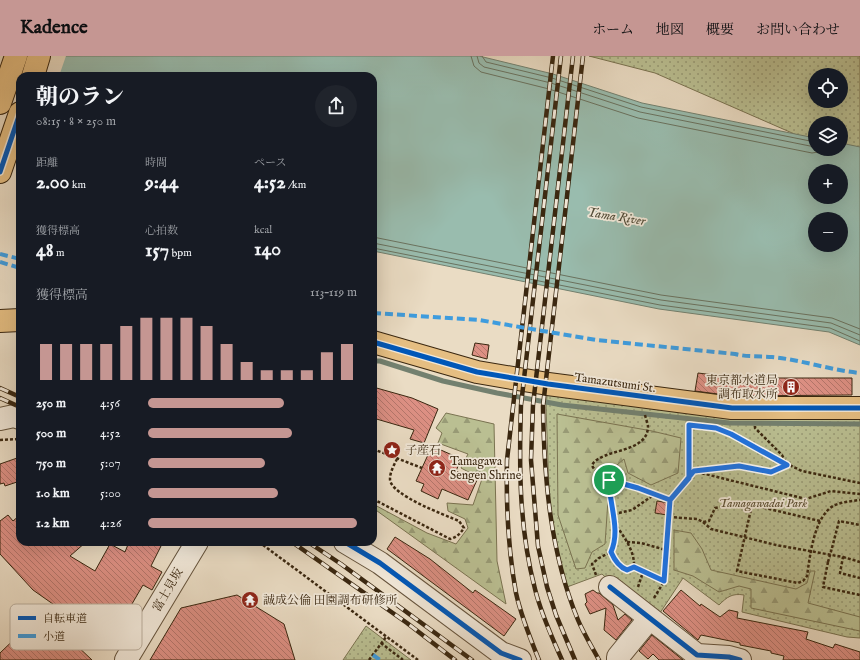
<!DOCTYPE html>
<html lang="ja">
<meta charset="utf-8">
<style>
:root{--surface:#171b24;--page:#20242c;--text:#f1f3f6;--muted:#9ea1a6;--accent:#c59692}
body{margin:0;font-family:"IM FELL English","Noto Serif JP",serif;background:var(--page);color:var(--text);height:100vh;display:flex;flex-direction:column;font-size:15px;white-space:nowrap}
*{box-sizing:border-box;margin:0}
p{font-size:13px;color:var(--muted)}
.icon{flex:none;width:22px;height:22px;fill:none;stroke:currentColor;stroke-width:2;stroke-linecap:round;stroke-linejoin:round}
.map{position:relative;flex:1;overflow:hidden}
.panel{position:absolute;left:16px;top:16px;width:361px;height:474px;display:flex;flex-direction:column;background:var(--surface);border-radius:12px;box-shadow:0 4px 16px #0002}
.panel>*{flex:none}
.tools{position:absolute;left:808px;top:12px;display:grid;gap:8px}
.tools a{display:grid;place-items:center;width:40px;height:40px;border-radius:50%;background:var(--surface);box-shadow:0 4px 16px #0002;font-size:20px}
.pin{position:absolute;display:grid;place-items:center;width:34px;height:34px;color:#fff;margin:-17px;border:2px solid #fff;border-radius:50%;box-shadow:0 1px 4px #0007}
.round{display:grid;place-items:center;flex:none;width:42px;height:42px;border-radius:21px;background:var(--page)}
.overview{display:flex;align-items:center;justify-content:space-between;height:68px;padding:0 20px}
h1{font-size:22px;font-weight:800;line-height:30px}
.stats{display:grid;grid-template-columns:repeat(3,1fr);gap:6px;height:68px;padding:4px 20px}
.stats div{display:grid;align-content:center}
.stats b{font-size:20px;font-weight:800}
.stats small{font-size:11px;font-weight:400}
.stats p{font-size:11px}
.chart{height:112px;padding:8px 20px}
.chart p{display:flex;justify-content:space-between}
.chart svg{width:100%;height:72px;margin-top:4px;stroke:var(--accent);stroke-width:6}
ul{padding:0 20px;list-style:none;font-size:13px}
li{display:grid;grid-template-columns:64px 48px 1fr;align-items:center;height:30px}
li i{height:10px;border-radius:5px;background:var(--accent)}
header{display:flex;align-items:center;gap:24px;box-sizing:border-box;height:56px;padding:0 20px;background:var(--accent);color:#111}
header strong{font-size:19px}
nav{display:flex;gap:22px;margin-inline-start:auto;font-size:14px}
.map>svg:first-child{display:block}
.green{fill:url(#green-dots);stroke:#7a7351;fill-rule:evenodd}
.forest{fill:url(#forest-firs);stroke:#7a7351}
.water{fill:#99bcae;stroke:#73806f;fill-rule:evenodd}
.pier{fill:#eadcc4}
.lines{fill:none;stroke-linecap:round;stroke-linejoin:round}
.shore{stroke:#6a725f;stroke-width:1}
.stream{stroke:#73806f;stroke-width:5}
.building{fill:url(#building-back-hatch);stroke:#3a2710}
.minor-casing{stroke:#66543d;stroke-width:24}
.major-casing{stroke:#3a2710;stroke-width:24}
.path{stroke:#3a2710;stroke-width:2.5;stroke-dasharray:3 2;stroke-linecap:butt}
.minor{stroke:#f1e8d9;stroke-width:22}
.major{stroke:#e5be82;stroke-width:22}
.rail-casing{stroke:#3a2710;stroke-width:4.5}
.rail{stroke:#f1e8d9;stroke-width:3;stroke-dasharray:9;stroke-linecap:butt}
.path-bridge{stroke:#3a2710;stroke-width:2.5;stroke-dasharray:3 2;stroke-linecap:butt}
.quiet{stroke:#3e9cde;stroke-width:4;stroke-dasharray:8 4;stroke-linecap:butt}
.cycleway-casing{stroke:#f1e8d9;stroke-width:8}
.cycleway{stroke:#0057b8;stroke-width:5}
.route-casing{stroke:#fff;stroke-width:8}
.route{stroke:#1a73e8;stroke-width:5}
.labels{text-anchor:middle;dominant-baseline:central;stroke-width:3.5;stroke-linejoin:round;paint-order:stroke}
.poi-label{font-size:12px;fill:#3a2710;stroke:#f1e8d9;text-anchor:start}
.street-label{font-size:12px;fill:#3a2710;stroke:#f1e8d9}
.park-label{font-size:12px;font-style:italic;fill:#5a4d30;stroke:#f1e8d9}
.water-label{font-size:13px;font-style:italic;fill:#524c38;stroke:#f1e8d9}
.key{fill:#f1e8d9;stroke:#baae9d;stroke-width:1}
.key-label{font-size:11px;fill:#3a2710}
</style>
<header>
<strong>Kadence</strong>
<nav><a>ホーム</a><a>地図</a><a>概要</a><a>お問い合わせ</a></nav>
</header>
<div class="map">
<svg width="860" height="604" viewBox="0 0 860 604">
<defs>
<pattern id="green-dots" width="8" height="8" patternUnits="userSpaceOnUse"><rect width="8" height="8" fill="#babf92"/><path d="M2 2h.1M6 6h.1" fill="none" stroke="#989b76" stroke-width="1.8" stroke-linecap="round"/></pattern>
<pattern id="forest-firs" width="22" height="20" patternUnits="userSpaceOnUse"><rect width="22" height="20" fill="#babf92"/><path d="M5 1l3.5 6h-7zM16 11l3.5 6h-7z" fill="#989b76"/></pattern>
<pattern id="building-back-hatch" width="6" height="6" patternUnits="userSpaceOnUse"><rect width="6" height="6" fill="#dd9084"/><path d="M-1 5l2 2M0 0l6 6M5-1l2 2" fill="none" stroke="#b4766b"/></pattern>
</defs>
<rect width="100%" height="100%" fill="#eadcc4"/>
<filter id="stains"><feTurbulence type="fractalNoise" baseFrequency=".005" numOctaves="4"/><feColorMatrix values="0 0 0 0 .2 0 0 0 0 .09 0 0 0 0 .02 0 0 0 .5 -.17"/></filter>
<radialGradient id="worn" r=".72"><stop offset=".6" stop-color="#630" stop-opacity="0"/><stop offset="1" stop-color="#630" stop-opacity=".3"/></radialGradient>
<g class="green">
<path d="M 589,0 L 860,0 L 860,106 L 841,93 L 841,67 L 815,67 L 815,87 L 655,17 ZM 815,19 L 841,19 L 841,45 L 815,45 Z"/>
<path d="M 548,328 L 860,352 L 860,582 L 847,581 L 742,556 L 744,539 C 732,537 727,541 719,549 L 683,522 L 654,566 L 602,518 L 567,531 L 550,462 L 546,351 Z"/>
<polygon points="366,570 411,604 343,604"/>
</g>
<g class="forest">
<polygon points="446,357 494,368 497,505 506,548 373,452 373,448 427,477 456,488 468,472 465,463 448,455 447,447 473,449 482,423 461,412 468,398 438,387 442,377 436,372"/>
<polygon points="557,358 652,375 681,382 678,417 651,429 628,417 624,403 610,415 605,488 592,496 585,512 576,513 558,459"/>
<polygon points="674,474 691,477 702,493 711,514 796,533 807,527 810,515 815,515 808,547 860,561 860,575 751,552 751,533 739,530 719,536 693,520 674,514"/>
</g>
<path class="water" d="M 0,0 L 479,0 L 553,18 L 642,47 L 815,82 L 815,93 L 841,93 L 841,87 L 860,91 L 860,289 L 829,276 L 659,253 L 373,195 L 373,20 L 20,20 ZM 815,115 L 841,115 L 841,141 L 815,141 ZM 815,163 L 841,163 L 841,189 L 815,189 Z"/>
<polygon class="pier" points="0,0 66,0 59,20 20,20 20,130 0,124"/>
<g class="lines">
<g class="shore">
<polyline points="471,0 474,10 481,16 549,33 638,62 812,97 818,96 824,93"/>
<polyline points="477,0 479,7 484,11 551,27 640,56 815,91"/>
<polyline points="482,0 486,6 552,22 641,51 815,86"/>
<polyline points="373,181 661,239 832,262 860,273"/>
<polyline points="373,187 661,244 831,267 860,279"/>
<polyline points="373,192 660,249 830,272 860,285"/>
</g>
<polyline class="stream" points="373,305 380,305 443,325 497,337 562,349 729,367 860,368"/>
</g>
<g class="building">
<polygon points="475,287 489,289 487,303 472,299"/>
<polygon points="698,317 738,322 852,322 852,339 733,340 695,335"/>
<polygon points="373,331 412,342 438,353 424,387 410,383 414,374 373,362"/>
<polygon points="432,390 461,403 456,415 477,424 468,444 442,433 438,443 421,435 424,428 416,425"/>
<polygon points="20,401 20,425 5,430 4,427 0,428 0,408"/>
<polygon points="657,445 669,447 667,459 655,457"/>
<polygon points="8,459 13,465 20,459 20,486 86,486 70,500 95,515 110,488 125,496 129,486 163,486 151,510 162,516 152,534 143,529 111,584 60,553 33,534 0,498 0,465"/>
<polygon points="395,481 430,503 473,537 475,534 516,563 504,580 387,493"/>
<polygon points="593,534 597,537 599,537 613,549 618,564 625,558 632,564 616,584 604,574 606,552 590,558 585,548 587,546 585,538"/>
<polygon points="681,534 700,550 701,548 720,561 729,554 738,556 737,562 808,576 806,583 833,592 835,588 860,596 860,604 783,604 784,600 771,597 771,595 740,589 740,587 701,579 698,584 663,555"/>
<polygon points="237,539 284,568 295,604 150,604 181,552"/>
<polygon points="55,569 92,604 0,604 0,597 25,573 32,579 40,571 47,578"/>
<polygon points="652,579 683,604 659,604 653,598 648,603 639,595"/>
</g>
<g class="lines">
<g class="minor-casing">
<g id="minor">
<polyline points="0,363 14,360 20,362"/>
<polyline points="345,486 380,507 501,597 520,604"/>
<polyline points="610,531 697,599 729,601 740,604"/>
<polyline points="126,604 197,486"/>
<polyline points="618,604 618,601 649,563"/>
</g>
</g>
<g class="major-casing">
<g id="major">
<polyline points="33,20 39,0"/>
<polyline points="0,47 16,0"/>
<polyline points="0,116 20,57"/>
<polyline points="0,265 20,264"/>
<polyline points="373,286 477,316 548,328 732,352 860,352"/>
</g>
</g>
<g class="path">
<path d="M 645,359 C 646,363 648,368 648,371 C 647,398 602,392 592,409 C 594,415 603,422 610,424 C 630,432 650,435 670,445"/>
<polyline points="689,368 689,421"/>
<polyline points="689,369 716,372 731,378 760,395 802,415 860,427"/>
<polyline points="755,370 755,372 782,399 787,409"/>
<polyline points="0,384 20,383"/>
<polyline points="373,393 422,412"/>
<polyline points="697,416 806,443 831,435 860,438"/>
<path d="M 373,443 L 450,483 C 457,481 460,478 464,472 L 459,465 C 445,459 390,439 390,423 C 390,416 394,409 397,403"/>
<polyline points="614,458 632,454 655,438"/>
<polyline points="669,461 697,463 703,466 709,465 715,452 740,447 752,449"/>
<path d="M 820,465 L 752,449 L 737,515 L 798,527 L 803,525 L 807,520 C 810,500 814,459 835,449 C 843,446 852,445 860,444"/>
<path d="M 614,466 C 623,480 635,494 634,511"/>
<polyline points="703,466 711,473 776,489 843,501 840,517 860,522"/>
<polyline points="259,486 418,604"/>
<polyline points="627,486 641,487 666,494"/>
<polyline points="832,492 839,465 860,469"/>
<polyline points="611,496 619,508 627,514 634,511"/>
<polyline points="843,501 860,506"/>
<polyline points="828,506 823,531 860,539"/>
<polyline points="634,511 664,525"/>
<path d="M 596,519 L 592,508 L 599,502 L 611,496 C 621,474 609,448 609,424"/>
<polyline points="638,531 643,516"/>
<polyline points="654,542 665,524 670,445 694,415 739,410 771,416 787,409"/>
<polyline points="381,587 403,604"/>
<polyline points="369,604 386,581"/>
</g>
<use href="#minor" class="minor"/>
<use href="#major" class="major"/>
<g class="rail-casing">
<g id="rail">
<path d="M 561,0 L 521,349 C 519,411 519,472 535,533 C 541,558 552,581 562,604"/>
<polyline points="573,0 533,349 531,404 538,490 547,531 556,559 575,604"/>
<path d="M 583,0 L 543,350 C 544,422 550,496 578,564 C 584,578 592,591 599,604"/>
<polyline points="0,332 20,341"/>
<polyline points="0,342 20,351"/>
<polyline points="292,486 407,567 455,604"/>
<polyline points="308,486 341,508 472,604"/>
<path d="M 539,604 C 530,582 521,560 516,537 C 508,493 506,448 507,404 L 553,0"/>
</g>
</g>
<use href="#rail" class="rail"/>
<polyline class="path-bridge" points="828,506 832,492"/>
<g class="quiet">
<polyline points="0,198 20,203"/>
<polyline points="0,206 20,212"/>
<path d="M 373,257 L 479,264 L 596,284 L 735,298 C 747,301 759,300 772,301 C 802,304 830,314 860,317"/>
<polyline points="373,599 380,604"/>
</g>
<g class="cycleway-casing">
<g id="cycleway">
<polyline points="0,116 20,57"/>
<polyline points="373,286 477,316 548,328 732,352 860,352"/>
<polyline points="345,486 380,507 501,597 520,604"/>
<polyline points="610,531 697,599 729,601 740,604"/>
</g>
</g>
<use href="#cycleway" class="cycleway"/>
</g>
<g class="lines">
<g class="route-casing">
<path id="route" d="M 609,424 C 609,448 621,474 611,496 C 614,503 619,511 627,514 L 634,511 L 664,525 L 670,444 L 689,422 L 689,369 L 716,372 L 731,378 L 787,409 L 771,416 L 739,410 L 694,415 L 670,444 L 638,432 L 609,424"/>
</g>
<use href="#route" class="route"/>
</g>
<defs>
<g id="building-disc" transform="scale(0.9)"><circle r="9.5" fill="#8f2418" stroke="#f1e8d9"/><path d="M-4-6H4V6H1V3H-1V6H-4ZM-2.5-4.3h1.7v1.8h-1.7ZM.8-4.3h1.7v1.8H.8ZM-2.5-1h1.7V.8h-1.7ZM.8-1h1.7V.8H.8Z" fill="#fff"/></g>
<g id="sight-disc" transform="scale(0.9)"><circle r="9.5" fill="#8f2418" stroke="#f1e8d9"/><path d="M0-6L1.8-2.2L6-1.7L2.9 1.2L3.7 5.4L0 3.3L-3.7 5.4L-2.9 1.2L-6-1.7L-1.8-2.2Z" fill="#fff"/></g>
<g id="temple-disc" transform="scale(0.9)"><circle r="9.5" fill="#8f2418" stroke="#f1e8d9"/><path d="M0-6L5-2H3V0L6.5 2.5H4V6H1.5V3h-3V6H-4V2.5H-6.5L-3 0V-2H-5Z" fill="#fff"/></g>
</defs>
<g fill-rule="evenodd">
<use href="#building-disc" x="791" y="331"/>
<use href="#sight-disc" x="392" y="394"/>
<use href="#temple-disc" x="437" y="412"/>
<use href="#temple-disc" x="250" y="544"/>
</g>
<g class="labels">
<g class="poi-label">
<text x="778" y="324" text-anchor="end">東京都水道局<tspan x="778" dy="14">調布取水所</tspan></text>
<text x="405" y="394">子産石</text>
<text x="450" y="405">Tamagawa<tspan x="450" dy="14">Sengen Shrine</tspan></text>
<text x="263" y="544">誠成公倫 田園調布研修所</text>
</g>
<g class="street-label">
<text transform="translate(615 327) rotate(8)">Tamazutsumi St.</text>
<text transform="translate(168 534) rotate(-60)">富士見坂</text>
</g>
<g class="park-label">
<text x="763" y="447">Tamagawadai Park</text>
</g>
<g class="water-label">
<text transform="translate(616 161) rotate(9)">Tama River</text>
</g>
</g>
<rect x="10" y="548" width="132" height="46" rx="6" class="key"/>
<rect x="18" y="560" width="18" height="4" fill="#0057b8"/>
<rect x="18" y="578" width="18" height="4" fill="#3e9cde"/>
<g class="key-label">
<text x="43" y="566">自転車道</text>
<text x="43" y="584">小道</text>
</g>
<rect width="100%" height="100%" filter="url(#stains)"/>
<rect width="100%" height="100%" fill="url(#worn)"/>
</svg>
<div class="tools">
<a><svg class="icon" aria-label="locate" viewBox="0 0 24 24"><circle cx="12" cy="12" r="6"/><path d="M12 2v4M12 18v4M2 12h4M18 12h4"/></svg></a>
<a><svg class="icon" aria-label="layers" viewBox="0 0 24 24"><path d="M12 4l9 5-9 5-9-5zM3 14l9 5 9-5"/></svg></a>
<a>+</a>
<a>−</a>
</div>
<div class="pin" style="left:609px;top:424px;background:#1e9e55"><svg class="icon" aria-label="arrive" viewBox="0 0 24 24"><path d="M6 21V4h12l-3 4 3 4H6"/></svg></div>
<section class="panel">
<div class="overview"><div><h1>朝のラン</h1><p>08:15 · 8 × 250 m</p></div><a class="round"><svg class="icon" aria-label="share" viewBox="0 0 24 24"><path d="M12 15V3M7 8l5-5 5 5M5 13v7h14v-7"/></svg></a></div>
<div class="stats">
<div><p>距離</p><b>2.00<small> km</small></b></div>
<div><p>時間</p><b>9:44</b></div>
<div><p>ペース</p><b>4:52<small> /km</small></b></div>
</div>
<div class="stats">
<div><p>獲得標高</p><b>48<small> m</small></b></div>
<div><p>心拍数</p><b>157<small> bpm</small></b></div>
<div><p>kcal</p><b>140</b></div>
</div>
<div class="chart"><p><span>獲得標高</span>113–119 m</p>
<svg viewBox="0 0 160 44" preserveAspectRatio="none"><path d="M5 44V22M15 44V22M25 44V22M35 44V22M45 44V11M55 44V6M65 44V6M75 44V6M85 44V11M95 44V22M105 44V33M115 44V38M125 44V38M135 44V38M145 44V27M155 44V22"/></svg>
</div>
<ul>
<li><b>250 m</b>4:56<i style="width:65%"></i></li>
<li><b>500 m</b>4:52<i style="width:69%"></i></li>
<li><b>750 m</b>5:07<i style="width:56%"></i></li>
<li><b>1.0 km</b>5:00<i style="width:62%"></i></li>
<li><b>1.2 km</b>4:26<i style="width:100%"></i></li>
</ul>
</section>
</div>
